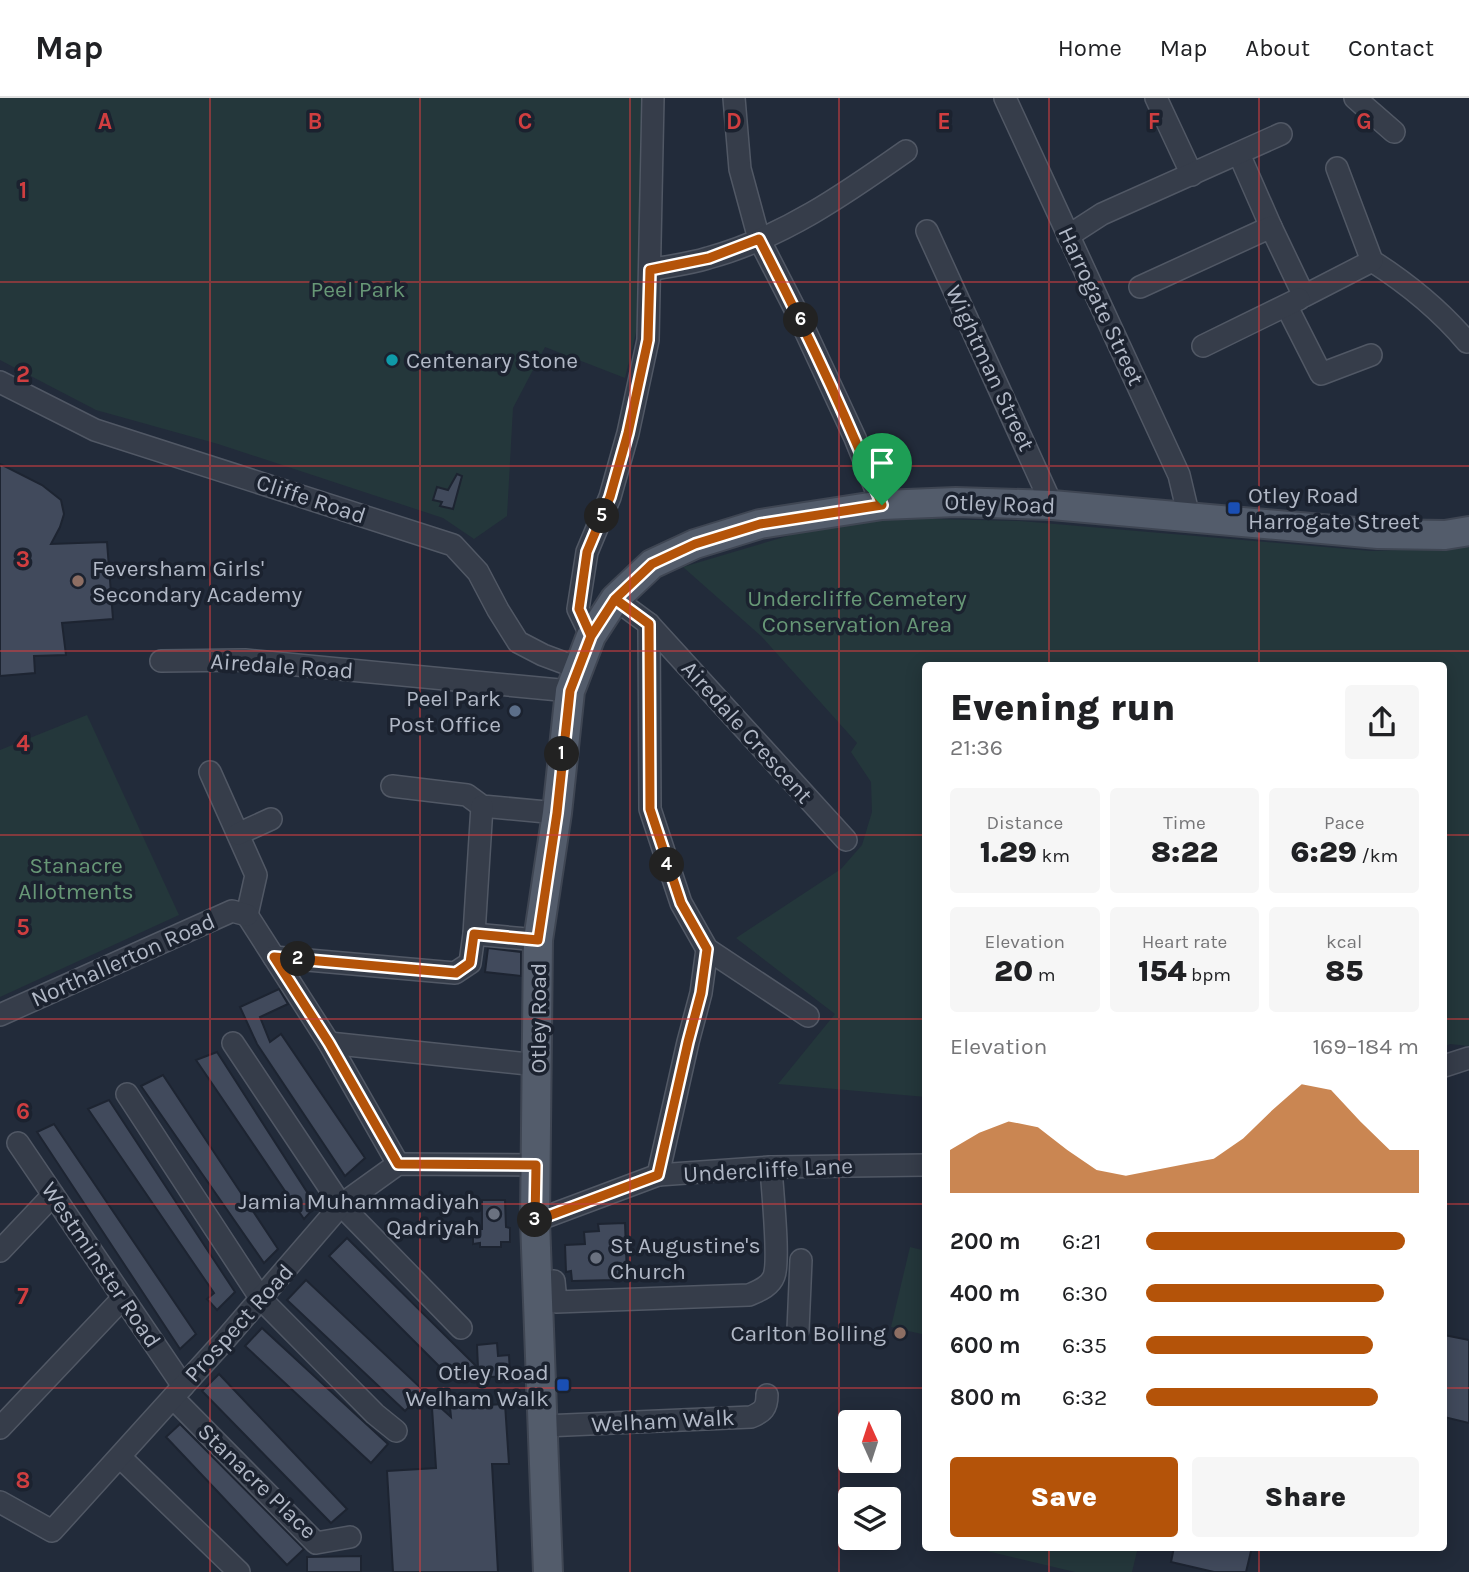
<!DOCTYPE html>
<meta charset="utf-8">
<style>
:root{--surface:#fff;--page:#f6f6f6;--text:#202124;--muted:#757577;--line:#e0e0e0;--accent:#b45309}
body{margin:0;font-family:Karla,sans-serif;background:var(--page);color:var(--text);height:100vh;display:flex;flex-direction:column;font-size:26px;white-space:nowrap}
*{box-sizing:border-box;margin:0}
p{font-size:23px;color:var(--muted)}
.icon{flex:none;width:38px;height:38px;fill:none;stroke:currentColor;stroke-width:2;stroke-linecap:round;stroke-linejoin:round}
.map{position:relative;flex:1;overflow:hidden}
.sheet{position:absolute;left:922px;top:564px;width:525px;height:889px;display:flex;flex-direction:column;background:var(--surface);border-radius:7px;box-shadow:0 4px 18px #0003}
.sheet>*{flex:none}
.needle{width:46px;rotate:357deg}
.tools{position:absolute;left:838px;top:1312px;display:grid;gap:14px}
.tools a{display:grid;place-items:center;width:63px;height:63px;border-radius:7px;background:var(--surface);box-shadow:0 4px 18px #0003;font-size:35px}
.pin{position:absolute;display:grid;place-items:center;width:60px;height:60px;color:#fff;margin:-72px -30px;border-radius:50% 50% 50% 0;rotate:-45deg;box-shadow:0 0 7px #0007}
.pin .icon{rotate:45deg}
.km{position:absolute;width:35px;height:35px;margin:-18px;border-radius:50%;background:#222;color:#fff;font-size:19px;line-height:35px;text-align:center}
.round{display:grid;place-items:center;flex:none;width:74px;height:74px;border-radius:7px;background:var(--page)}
.summary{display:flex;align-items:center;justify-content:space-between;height:119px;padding:0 28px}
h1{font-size:38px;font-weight:800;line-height:52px}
.figures{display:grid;grid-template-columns:repeat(3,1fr);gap:10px;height:119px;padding:7px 28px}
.figures div{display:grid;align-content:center;border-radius:7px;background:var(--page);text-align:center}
.figures b{font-size:30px;font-weight:800}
.figures small{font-size:19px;font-weight:400}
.figures p{font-size:19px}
.chart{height:196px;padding:14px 28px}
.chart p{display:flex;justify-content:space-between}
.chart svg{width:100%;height:126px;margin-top:7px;fill:var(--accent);opacity:.7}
.primary-button{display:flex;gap:14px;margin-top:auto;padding:14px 28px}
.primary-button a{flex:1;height:80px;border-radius:7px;background:var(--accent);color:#fff;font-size:28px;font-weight:800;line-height:80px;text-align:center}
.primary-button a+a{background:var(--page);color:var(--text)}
ul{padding:0 28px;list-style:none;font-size:23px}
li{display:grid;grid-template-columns:112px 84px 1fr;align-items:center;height:52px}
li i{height:18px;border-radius:9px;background:var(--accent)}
header{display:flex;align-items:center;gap:42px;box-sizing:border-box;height:98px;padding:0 35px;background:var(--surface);border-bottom:2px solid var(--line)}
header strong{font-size:33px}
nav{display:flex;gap:38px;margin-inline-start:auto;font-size:24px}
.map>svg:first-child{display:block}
.green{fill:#24373b}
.building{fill:#414a5c;stroke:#1d2431;stroke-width:2}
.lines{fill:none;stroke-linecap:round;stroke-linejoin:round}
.minor-casing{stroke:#515865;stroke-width:24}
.major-casing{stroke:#3f4653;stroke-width:32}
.minor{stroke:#363d4a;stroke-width:21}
.major{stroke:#535c6b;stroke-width:28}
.route-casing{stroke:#fff;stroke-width:14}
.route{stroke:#b45309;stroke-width:9}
.grid{fill:none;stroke:#d03e40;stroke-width:2;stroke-opacity:0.55}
.culture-dot{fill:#0f9aa8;stroke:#1b222f;stroke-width:2.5}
.transit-dot{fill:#1a4fb4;stroke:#1b222f;stroke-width:2.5}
.education-dot{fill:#8d6e63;stroke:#1b222f;stroke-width:2.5}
.service-dot{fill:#5c6f8a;stroke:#1b222f;stroke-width:2.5}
.worship-dot{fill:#6b7280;stroke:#1b222f;stroke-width:2.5}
.labels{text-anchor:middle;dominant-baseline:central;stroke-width:7;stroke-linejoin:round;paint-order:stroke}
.park-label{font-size:23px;fill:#679776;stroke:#1b222f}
.street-label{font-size:23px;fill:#b1b8c6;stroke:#1b222f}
.poi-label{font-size:23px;fill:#b1b8c6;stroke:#1b222f;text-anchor:start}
.grid-label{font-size:23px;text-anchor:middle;font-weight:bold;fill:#d03e40;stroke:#1b222f;stroke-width:7;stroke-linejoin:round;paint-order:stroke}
</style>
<header>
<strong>Map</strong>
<nav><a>Home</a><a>Map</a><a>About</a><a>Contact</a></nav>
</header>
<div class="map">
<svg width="1469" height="1474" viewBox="0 0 1469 1474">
<rect width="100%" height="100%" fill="#222b3a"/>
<g class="green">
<polygon points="0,0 643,0 638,226 625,280 545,249 513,310 507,418 474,441 443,420 218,346 96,312 0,262"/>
<polygon points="894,420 1020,423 1371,453 1469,449 1469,948 1450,946 1444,949 1444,567 926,567 926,999 778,986 835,916 736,840 841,771 862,747 872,714 871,684 851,654 857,645 761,538 683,469 801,434"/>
<polygon points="87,617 179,817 0,899 0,652"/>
<polygon points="910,1149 926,1153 926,1237 891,1229"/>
<polygon points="970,1449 1138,1449 1132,1474 1075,1474"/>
</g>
<g class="building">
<polygon points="0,366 42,387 61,402 64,416 60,429 51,446 107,444 113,521 62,525 66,557 34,558 35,575 0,578"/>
<polygon points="457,376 462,378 453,411 440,408 442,404 433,402 437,389 448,392"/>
<polygon points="488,850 521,854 521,878 485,874"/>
<polygon points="279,891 288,906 260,919 270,944 281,936 365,1060 345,1078 257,946 240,909"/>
<polygon points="217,954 316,1108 304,1121 196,962"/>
<polygon points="163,977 278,1151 264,1165 141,988"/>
<polygon points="109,1002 235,1194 217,1212 207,1201 214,1195 88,1011"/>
<polygon points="54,1026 196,1236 180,1251 37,1034"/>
<polygon points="482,1102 505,1102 506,1129 510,1130 510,1144 501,1144 501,1149 480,1149 480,1145 473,1146 473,1131 482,1131"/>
<polygon points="625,1125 627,1177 615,1177 615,1182 572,1183 571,1173 566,1174 565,1147 585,1146 584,1134 599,1133 598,1126"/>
<polygon points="347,1140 478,1270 477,1247 497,1245 498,1258 509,1257 510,1278 449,1281 448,1277 329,1158"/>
<polygon points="306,1182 424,1293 405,1313 287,1202"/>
<polygon points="262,1230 388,1346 371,1365 245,1248"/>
<polygon points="1444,1237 1469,1242 1469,1325 1444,1319"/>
<polygon points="219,1276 347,1411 331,1425 202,1293"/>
<polygon points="505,1306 509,1366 492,1366 498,1474 393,1474 387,1373 436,1370 432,1310 441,1310 451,1319 450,1309"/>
<polygon points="180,1326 304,1451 287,1467 166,1339"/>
<polygon points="1174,1449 1252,1449 1246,1474 1214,1474 1171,1464"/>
<polygon points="361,1458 361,1474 307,1474 307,1459"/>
</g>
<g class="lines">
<g class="minor-casing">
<g id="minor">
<polyline points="734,0 740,71 759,141 796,213 855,340 882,407"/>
<polyline points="1005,0 1179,377 1189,419"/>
<polyline points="1156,0 1192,77"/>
<polyline points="1355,0 1394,34"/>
<polyline points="1239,56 1271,129"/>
<polyline points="927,133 1052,407"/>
<polyline points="1068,138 1102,116 1281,36"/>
<path d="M 1372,163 C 1408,186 1439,211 1467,244"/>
<path d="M 650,172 C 669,168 689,166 708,160 C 782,140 845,96 906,53"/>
<polyline points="1140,189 1271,129 1304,198 1372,163 1337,70"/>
<polyline points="1287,209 1321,276 1371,257"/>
<polyline points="1203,248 1299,201"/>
<polyline points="0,284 95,332 453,447 478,474 498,512 518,544 543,557 578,570"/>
<polyline points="615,501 649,526 846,742"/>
<polyline points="649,526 650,711 681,805 707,851 808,918"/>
<polyline points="591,538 578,511 587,454 610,399 628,335 648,242 653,0"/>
<polyline points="161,563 245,562 570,593"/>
<polyline points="210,674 256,777 247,817"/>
<polyline points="392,688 467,697 482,708 557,715"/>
<polyline points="238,736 271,721"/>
<polyline points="247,817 329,945 398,1066"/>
<polyline points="474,836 538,842"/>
<polyline points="274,859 455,875 470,865 474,836 482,708"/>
<polyline points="0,917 232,813 247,817"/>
<polyline points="233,945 341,1107 461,1230"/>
<polyline points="329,945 537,967"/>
<polyline points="1444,968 1469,960"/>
<polyline points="127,996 261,1201 375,1316 396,1333"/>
<polyline points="18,1045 183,1288"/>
<polyline points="658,1077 688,944 701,895 707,851"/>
<polyline points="535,1123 658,1077 771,1069 926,1067"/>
<polyline points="0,1153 53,1097"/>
<path d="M 554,1183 L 556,1204 L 749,1197 C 758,1193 770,1189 774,1178 C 780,1162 772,1090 771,1069"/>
<polyline points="798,1232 801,1162"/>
<polyline points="173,1300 316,1445 350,1439"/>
<path d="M 544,1328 L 751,1319 C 763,1314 767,1310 767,1297"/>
<polyline points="0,1330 123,1200"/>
<polyline points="120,1359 239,1474"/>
<polyline points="0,1404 52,1433 223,1244 341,1107 398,1066 536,1067"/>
</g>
</g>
<g class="major-casing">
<polyline id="major" points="548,1474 535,1123 538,842 557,715 570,593 591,538 615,501 652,466 695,446 760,426 882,407 956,404 1052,407 1378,436 1445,437 1469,433"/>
</g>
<use href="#minor" class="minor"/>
<use href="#major" class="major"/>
</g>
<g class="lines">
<g class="route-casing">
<path id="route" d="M 882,407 L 760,426 L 695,446 L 652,466 L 615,501 L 591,538 L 570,593 L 557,715 L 538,842 L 474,836 L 470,865 L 456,875 L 274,859 L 329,945 L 398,1066 L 536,1067 L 535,1123 L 658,1077 L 688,944 L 701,895 L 707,851 L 681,805 L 650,711 L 649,526 L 615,501 L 591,538 L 579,511 L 587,454 L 610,399 L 628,335 L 648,242 L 650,172 L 709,160 L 759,141 C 804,228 846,316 882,407"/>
</g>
<use href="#route" class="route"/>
</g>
<path class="grid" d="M 210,0 L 210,1474M 420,0 L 420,1474M 630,0 L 630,1474M 839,0 L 839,1474M 1049,0 L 1049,567M 1259,0 L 1259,567M 0,184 L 1469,184M 0,368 L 1469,368M 0,553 L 1469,553M 0,737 L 926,737M 1444,737 L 1469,737M 0,921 L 926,921M 1444,921 L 1469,921M 0,1106 L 926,1106M 1444,1106 L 1469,1106M 0,1290 L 926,1290M 1444,1290 L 1469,1290M 1049,1449 L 1049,1474M 1259,1449 L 1259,1474"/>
<circle class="culture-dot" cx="392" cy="262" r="7"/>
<g class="transit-dot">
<rect x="1227" y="403" width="14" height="14" rx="3.5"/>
<rect x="556" y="1280" width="14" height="14" rx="3.5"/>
</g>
<g class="education-dot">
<circle cx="78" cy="483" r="7"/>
<circle cx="900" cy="1235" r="7"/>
</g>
<circle class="service-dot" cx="515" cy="613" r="7"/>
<g class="worship-dot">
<circle cx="494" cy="1116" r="7"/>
<circle cx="596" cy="1160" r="7"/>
</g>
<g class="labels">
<g class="park-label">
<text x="358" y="191">Peel Park</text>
<text x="857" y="500">Undercliffe Cemetery<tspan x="857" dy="26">Conservation Area</tspan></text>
<text x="76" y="767">Stanacre<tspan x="76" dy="26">Allotments</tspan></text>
</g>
<g class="street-label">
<text transform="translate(1101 208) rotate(65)">Harrogate Street</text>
<text transform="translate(990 270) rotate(65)">Wightman Street</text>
<text transform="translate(311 401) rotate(18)">Cliffe Road</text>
<text transform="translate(1000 406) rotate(2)">Otley Road</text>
<text transform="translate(282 568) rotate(4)">Airedale Road</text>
<text transform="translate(747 634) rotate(48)">Airedale Crescent</text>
<text transform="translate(123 862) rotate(-24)">Northallerton Road</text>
<text transform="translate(538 920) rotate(-90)">Otley Road</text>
<text transform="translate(768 1072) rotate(-3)">Undercliffe Lane</text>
<text transform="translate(101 1167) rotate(56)">Westminster Road</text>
<text transform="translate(239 1225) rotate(-48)">Prospect Road</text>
<text transform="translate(663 1323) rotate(-3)">Welham Walk</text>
<text transform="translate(257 1383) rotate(44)">Stanacre Place</text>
</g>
<g class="poi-label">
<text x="406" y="262">Centenary Stone</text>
<text x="1248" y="397">Otley Road<tspan x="1248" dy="26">Harrogate Street</tspan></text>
<text x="92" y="470">Feversham Girls'<tspan x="92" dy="26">Secondary Academy</tspan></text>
<text x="501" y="600" text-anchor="end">Peel Park<tspan x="501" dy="26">Post Office</tspan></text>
<text x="480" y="1103" text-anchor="end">Jamia Muhammadiyah<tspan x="480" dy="26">Qadriyah</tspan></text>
<text x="610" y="1147">St Augustine's<tspan x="610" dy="26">Church</tspan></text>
<text x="886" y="1235" text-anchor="end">Carlton Bolling</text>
<text x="549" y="1274" text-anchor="end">Otley Road<tspan x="549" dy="26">Welham Walk</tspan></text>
</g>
</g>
<g class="grid-label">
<text x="105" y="31">A</text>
<text x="315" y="31">B</text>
<text x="525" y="31">C</text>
<text x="734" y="31">D</text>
<text x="944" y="31">E</text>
<text x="1154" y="31">F</text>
<text x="1364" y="31">G</text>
<text x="23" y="100">1</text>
<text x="23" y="284">2</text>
<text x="23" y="469">3</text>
<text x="23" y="653">4</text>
<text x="23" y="837">5</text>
<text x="23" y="1021">6</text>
<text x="23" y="1206">7</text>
<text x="23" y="1390">8</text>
</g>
</svg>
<div class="tools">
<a><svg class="needle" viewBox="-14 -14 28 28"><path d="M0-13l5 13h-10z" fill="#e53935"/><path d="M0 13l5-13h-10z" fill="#757577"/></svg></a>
<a><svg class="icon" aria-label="layers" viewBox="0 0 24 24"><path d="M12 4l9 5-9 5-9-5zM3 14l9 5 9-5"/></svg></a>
</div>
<div class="pin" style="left:882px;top:407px;background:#1e9e55"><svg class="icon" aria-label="arrive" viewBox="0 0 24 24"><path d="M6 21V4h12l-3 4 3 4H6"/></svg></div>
<b class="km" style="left:562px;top:656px">1</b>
<b class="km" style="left:298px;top:861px">2</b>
<b class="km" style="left:535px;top:1122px">3</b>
<b class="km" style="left:667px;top:767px">4</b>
<b class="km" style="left:602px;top:418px">5</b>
<b class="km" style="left:801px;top:222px">6</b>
<section class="sheet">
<div class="summary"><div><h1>Evening run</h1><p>21:36</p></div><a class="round"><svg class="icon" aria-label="share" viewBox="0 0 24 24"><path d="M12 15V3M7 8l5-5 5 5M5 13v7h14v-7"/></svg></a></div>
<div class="figures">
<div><p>Distance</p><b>1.29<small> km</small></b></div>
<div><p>Time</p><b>8:22</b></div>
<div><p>Pace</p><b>6:29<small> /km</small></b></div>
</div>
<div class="figures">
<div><p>Elevation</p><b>20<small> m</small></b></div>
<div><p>Heart rate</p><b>154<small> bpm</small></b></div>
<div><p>kcal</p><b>85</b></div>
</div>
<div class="chart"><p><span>Elevation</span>169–184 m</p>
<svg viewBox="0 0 160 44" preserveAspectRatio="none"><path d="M0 44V29L10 23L20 19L30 21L40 29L50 36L60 38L70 36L80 34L90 32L100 25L110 15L120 6L130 8L140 19L150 29L160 29V44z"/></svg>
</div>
<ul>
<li><b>200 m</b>6:21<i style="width:95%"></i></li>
<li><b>400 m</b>6:30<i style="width:87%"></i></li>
<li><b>600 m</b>6:35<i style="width:83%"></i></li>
<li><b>800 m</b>6:32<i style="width:85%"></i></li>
</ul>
<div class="primary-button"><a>Save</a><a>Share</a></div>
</section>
</div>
